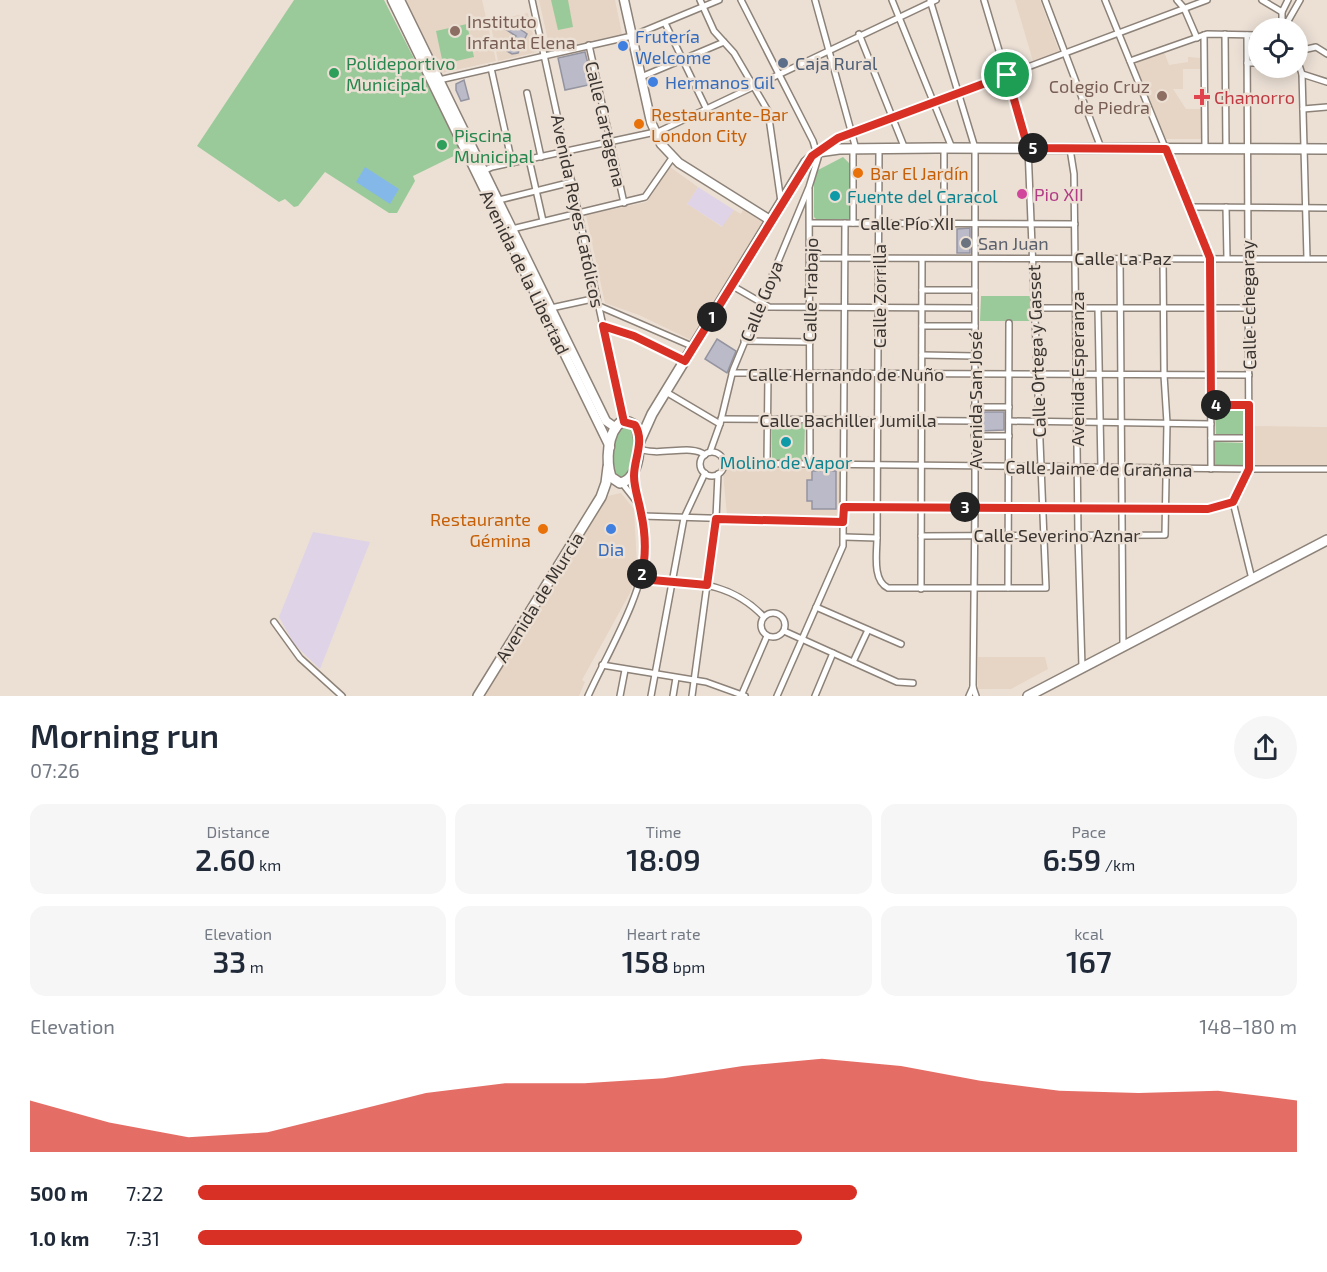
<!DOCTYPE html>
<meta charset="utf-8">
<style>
:root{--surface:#fff;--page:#f6f6f7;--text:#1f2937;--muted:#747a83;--accent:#d93025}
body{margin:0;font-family:"Exo 2",sans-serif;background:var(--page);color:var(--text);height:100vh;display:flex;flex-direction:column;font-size:22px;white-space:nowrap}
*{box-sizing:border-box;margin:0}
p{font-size:20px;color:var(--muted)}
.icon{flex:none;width:33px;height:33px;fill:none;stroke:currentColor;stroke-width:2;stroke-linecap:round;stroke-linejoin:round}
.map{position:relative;height:696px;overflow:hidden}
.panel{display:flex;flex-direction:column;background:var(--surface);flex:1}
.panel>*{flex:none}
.controls{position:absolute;left:1248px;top:18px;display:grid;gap:12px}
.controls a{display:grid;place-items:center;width:60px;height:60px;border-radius:50%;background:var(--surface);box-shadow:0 3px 15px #0003;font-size:30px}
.pin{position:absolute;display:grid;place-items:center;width:51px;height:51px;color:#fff;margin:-26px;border:3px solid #fff;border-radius:50%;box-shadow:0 2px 6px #0007}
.km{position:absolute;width:30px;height:30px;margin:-15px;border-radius:50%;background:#222;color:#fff;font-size:16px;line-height:30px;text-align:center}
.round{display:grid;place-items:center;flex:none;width:63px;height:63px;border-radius:32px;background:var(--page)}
.overview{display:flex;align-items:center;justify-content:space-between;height:102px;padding:0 30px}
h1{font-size:33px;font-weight:600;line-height:45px}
.metrics{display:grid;grid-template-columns:repeat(3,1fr);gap:9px;height:102px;padding:6px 30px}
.metrics div{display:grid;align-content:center;border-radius:15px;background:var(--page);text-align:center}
.metrics b{font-size:30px;font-weight:600}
.metrics small{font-size:16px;font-weight:400}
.metrics p{font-size:16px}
.chart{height:168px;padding:12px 30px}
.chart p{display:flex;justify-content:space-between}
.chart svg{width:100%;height:108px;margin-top:6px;fill:var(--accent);opacity:.7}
ul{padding:0 30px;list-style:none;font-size:20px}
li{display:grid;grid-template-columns:96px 72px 1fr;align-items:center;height:45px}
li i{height:15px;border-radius:8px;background:var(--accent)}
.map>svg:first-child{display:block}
.commercial{fill:#dfd3e7}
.built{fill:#e6d4c4}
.green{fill:#9bca9a}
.water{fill:#84b8e8}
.building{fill:#bbbac8;stroke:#9494a1;stroke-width:1.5}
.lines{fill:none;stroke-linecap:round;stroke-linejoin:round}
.street-casing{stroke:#8d8278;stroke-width:8}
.secondary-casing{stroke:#8d8278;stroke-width:11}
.primary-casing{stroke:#8d8278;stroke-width:12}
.street{stroke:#fff;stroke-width:5}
.secondary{stroke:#fff;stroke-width:8}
.primary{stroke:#fff;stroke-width:9}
.route-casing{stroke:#fff;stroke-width:12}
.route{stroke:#d93025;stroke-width:8}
.education-dot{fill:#8d6e63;stroke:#ece0d5;stroke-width:2}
.shop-dot{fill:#3f7fe0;stroke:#ece0d5;stroke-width:2}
.service-dot{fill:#5c6f8a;stroke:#ece0d5;stroke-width:2}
.leisure-dot{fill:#2e9e5b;stroke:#ece0d5;stroke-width:2}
.health-dot{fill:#e0444e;stroke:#ece0d5;stroke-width:2}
.food-dot{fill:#e8710a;stroke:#ece0d5;stroke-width:2}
.hotel-dot{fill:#d1479c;stroke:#ece0d5;stroke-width:2}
.culture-dot{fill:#0f9aa8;stroke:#ece0d5;stroke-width:2}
.worship-dot{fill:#6b7280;stroke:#ece0d5;stroke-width:2}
.labels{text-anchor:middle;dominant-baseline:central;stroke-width:5;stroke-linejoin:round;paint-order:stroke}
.education-label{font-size:18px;fill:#785e54;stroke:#ece0d5;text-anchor:start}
.shop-label{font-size:18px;fill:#366cbe;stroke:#ece0d5;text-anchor:start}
.leisure-label{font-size:18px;fill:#27864d;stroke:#ece0d5;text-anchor:start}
.service-label{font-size:18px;fill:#4e5e75;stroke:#ece0d5;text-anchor:start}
.health-label{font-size:18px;fill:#be3a42;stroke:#ece0d5;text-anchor:start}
.food-label{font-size:18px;fill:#c56008;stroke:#ece0d5;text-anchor:start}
.street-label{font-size:18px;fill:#3a3531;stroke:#ece0d5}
.hotel-label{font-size:18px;fill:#b23c85;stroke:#ece0d5;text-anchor:start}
.culture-label{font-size:18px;fill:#0d838f;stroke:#ece0d5;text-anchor:start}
.worship-label{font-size:18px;fill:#5b616d;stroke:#ece0d5;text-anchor:start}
</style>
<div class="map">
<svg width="1327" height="696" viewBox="0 0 1327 696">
<rect width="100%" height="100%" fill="#ece0d5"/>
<g class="commercial">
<polygon points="698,187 734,210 723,227 687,204"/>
<polygon points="313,532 370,542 320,669 294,644 279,617"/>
</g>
<g class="built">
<polygon points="406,0 482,0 496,61 442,73"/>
<polygon points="539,0 615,0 622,34 550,50"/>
<polygon points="1015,0 1040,0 1059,51 1033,61"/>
<polygon points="528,13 537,52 498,61 490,21"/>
<polygon points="1164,52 1169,65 1188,62 1188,57 1201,58 1201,69 1183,69 1183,89 1173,89 1186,109 1201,109 1201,139 1166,139 1136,66 1138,61"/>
<polygon points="670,167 698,187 687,204 722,227 734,210 741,214 743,210 764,223 691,340 639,315 605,303 586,215 647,202"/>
<polygon points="1253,426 1327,427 1327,466 1253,465"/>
<polygon points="728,466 838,470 840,471 840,516 727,515 723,474"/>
<polygon points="621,493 634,509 637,566 631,591 582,680 585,682 579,696 483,696 608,496"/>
<polygon points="978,657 1045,657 1048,669 1011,689 978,689"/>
</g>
<g class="green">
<polygon points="294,0 384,0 462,152 413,176 415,181 397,213 389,213 325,172 298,206 294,207 285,199 279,202 197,146"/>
<polygon points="551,0 568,0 573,27 558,30"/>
<polygon points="467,24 474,57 443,64 436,31"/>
<polygon points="843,157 850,164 851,219 817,220 814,217 814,178 818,170"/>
<polygon points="981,296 1030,296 1030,321 980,321"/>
<polygon points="1215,410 1245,410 1245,434 1216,434"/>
<polygon points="772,424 805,424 804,461 772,460"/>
<path d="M 630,425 L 635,432 L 635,451 L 626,478 L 617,479 C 609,462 612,442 621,426 Z"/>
<polygon points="1215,442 1246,443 1246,466 1215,466"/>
</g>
<polygon class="water" points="365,167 399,189 390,204 356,182"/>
<g class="building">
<polygon points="509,21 527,34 518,53 512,54 507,51 516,36 502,27 505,22"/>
<polygon points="585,52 593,84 565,90 558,58"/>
<polygon points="464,80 469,99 461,101 456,90 456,84"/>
<polygon points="970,228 970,253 957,253 957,229"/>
<polygon points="717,339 736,351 727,373 705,359"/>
<polygon points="980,412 1004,412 1004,430 980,431"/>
<polygon points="812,471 836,471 836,509 812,509 812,501 807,501 807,480 812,480"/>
</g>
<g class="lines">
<g class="street-casing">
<g id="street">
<polyline points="532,0 624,422"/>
<polyline points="700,0 714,31 734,53 768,111 781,202"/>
<polyline points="815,0 856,149"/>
<polyline points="892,0 952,148"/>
<polyline points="930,0 975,148 975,507 973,687 976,696"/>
<polyline points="1045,0 1101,148"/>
<polyline points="1105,0 1210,258 1211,469"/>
<polyline points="1177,0 1184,8 1197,38"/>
<polyline points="1262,0 1282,12"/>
<polyline points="665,23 706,108"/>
<polyline points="1282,28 1282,12 1288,0"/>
<polyline points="1284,28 1300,0"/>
<polyline points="859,34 905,149"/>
<polyline points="1225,34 1226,149"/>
<polyline points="1204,35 1205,149"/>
<polyline points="589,45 624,203"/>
<polyline points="1298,51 1316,47 1327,54"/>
<polyline points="1130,61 1207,34 1258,35"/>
<polyline points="1298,62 1302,74 1307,258"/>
<polyline points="1247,63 1258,63"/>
<polyline points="491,68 512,163"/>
<polyline points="1302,74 1327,82"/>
<polyline points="641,77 724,42"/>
<polyline points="439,80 632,36 719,0"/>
<polyline points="527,93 541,157"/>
<polyline points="1303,109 1327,107"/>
<path d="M 879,149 L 877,538 C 877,552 872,581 888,588 L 1046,588 L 1028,148 L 984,0"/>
<polyline points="1070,149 1074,174 1078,535 1082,667"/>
<polyline points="819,151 838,138 1207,0"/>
<polyline points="529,159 543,221"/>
<polyline points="483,171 492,167 660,131 936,0"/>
<polyline points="809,189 810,465"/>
<polyline points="499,200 572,182"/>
<polyline points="1190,207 1327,208"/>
<polyline points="1226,207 1227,258"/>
<polyline points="811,223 1075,224"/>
<polyline points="853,223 853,149"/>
<polyline points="944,223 944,148"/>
<polyline points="512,229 645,197 672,158"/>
<polyline points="810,258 1327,259"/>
<polyline points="1120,259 1123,646"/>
<polyline points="731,285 769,307 975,308"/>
<polyline points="922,290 975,290"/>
<polyline points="599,306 694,347"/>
<polyline points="551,308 597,298"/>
<polyline points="1034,308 1248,308"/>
<polyline points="1098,309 1101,468"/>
<polyline points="603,326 634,336 685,361"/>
<polyline points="922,326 975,326"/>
<polyline points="744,341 810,342"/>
<polyline points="922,355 975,356"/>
<polyline points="732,373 1249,375"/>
<polyline points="666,392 720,424"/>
<polyline points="1211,405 1249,405"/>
<polyline points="974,407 1009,407"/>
<polyline points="721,419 974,421"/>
<polyline points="1009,421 1211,424"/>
<polyline points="974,436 1009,436"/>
<polyline points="1211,438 1249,438"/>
<path d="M 638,448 C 658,458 690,443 705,455"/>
<polyline points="710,452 720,424 733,370 809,187 818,158 813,141 741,0"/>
<circle cx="712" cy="464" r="12"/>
<polyline points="724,463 1249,469 1247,35"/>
<polyline points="767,464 768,375"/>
<polyline points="622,483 637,502"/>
<polyline points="1233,502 1249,469 1327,469"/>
<polyline points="844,507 1207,509 1233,502 1252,579"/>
<polyline points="642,516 843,522"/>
<polyline points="921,536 1165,535 1167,423 1164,375 1163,259"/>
<polyline points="844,537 877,538"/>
<path d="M 641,579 C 689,583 728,579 764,617"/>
<polyline points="1008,588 1009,323"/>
<polyline points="921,589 922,259"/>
<polyline points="816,607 901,644"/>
<circle cx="773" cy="625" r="12"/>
<polyline points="274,622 300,658 342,696"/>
<polyline points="784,631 897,682 913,683"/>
<polyline points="853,662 868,630"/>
<polyline points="602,665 706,682 745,696"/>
<path d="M 588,696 C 606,656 644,593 645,551 C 645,524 634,499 634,473"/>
<polyline points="620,696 625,670"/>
<polyline points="651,696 684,518 705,473"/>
<polyline points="673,696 676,678"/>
<polyline points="692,696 716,518 718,474"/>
<polyline points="741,696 767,636"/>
<polyline points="777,696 843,546 845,223"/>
<polyline points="815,696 833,653"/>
<polyline points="969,696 973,687"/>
</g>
</g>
<g class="secondary-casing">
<g id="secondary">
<polyline points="392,0 610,447"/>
<polyline points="400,0 606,421 616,428"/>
<polyline points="624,0 651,122 661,144 679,163 770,220"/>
</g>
</g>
<g class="primary-casing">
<g id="primary">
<path d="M 621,422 L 629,422 L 635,425 C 643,439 640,480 620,483 L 611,477 C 606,462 607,432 621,422 Z"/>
<polyline points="639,443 652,414 806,162 818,152 839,149 937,148 1327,149"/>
<polyline points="478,696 601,497 606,483 608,467"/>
<polyline points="1028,696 1327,540"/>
</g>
</g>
<use href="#street" class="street"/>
<use href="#secondary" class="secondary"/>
<use href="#primary" class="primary"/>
</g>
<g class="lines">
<g class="route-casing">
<path id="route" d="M 1007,75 L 1028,148 L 1166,149 L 1210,258 L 1211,405 L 1249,405 L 1249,469 L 1233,502 L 1208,509 L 844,507 L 843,522 L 716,519 L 707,585 L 641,579 C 646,558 646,535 641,513 C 639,501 634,488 634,476 C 634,459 645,441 635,425 L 624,422 L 603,326 L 634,336 L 685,361 L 812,156 L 838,138 Z"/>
</g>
<use href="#route" class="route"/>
</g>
<g class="education-dot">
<circle cx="455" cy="31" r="6"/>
<circle cx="1162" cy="96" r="6"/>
</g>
<g class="shop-dot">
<circle cx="623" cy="46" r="6"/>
<circle cx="653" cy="82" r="6"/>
<circle cx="611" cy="529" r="6"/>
</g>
<circle class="service-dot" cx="783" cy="63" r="6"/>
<g class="leisure-dot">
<circle cx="334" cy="73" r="6"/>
<circle cx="442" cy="145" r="6"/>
</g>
<path class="health-dot" d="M1199 88h6v6h6v6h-6v6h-6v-6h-6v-6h6z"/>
<g class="food-dot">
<circle cx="639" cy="124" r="6"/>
<circle cx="858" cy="173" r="6"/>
<circle cx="543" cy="529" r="6"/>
</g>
<circle class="hotel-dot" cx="1022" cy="194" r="6"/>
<g class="culture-dot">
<circle cx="835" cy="196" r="6"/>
<circle cx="786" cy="442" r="6"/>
</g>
<circle class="worship-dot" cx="966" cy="243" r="6"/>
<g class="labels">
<g class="education-label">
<text x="467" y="21">Instituto<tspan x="467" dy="21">Infanta Elena</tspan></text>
<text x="1150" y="86" text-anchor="end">Colegio Cruz<tspan x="1150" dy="21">de Piedra</tspan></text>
</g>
<g class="shop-label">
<text x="635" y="36">Frutería<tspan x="635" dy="21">Welcome</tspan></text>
<text x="665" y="82">Hermanos Gil</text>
<text x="611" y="549" text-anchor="middle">Dia</text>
</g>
<g class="leisure-label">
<text x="346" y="63">Polideportivo<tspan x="346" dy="21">Municipal</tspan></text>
<text x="454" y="135">Piscina<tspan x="454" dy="21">Municipal</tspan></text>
</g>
<g class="service-label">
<text x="795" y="63">Caja Rural</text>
</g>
<g class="health-label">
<text x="1214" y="97">Chamorro</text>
</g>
<g class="food-label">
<text x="651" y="114">Restaurante-Bar<tspan x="651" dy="21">London City</tspan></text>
<text x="870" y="173">Bar El Jardín</text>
<text x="531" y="519" text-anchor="end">Restaurante<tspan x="531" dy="21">Gémina</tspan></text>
</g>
<g class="street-label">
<text transform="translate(606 124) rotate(77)">Calle Cartagena</text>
<text transform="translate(578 211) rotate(78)">Avenida Reyes Católicos</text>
<text x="907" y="223">Calle Pío XII</text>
<text x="1123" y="258">Calle La Paz</text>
<text transform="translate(525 272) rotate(64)">Avenida de la Libertad</text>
<text transform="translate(810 290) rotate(-89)">Calle Trabajo</text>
<text transform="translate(879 296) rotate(-90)">Calle Zorrilla</text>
<text transform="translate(761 301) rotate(-68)">Calle Goya</text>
<text transform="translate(1248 305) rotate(-91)">Calle Echegaray</text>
<text transform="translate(1036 351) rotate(-92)">Calle Ortega y Gasset</text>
<text transform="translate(1077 369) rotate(-90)">Avenida Esperanza</text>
<text x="846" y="374">Calle Hernando de Nuño</text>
<text transform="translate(975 400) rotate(-90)">Avenida San José</text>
<text x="848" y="420">Calle Bachiller Jumilla</text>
<text transform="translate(1099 468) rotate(1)">Calle Jaime de Grañana</text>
<text x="1057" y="535">Calle Severino Aznar</text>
<text transform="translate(539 597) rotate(-58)">Avenida de Murcia</text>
</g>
<g class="hotel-label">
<text x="1034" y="194">Pio XII</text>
</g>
<g class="culture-label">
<text x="847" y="196">Fuente del Caracol</text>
<text x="786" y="462" text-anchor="middle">Molino de Vapor</text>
</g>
<g class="worship-label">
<text x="978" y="243">San Juan</text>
</g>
</g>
</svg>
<div class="controls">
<a><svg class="icon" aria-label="locate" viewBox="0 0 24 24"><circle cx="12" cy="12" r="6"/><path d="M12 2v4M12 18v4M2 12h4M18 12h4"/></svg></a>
</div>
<div class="pin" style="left:1007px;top:75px;background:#1e9e55"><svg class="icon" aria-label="arrive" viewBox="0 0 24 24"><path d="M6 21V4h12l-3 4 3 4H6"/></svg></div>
<b class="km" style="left:712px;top:317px">1</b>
<b class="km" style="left:642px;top:574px">2</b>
<b class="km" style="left:965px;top:507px">3</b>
<b class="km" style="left:1216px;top:405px">4</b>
<b class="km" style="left:1033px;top:148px">5</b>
</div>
<section class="panel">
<div class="overview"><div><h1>Morning run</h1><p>07:26</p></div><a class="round"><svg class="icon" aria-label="share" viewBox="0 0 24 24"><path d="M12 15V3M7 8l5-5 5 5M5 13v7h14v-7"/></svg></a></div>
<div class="metrics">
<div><p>Distance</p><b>2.60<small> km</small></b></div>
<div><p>Time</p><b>18:09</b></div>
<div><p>Pace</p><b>6:59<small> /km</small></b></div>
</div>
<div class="metrics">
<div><p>Elevation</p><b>33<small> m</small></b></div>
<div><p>Heart rate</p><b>158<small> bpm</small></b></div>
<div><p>kcal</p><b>167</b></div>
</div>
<div class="chart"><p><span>Elevation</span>148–180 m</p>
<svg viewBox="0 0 160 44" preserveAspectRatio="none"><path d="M0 44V23L10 32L20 38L30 36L40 28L50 20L60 16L70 16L80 14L90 9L100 6L110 9L120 15L130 19L140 20L150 19L160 23V44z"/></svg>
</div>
<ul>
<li><b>500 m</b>7:22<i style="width:60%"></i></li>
<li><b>1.0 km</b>7:31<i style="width:55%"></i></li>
</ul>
</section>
